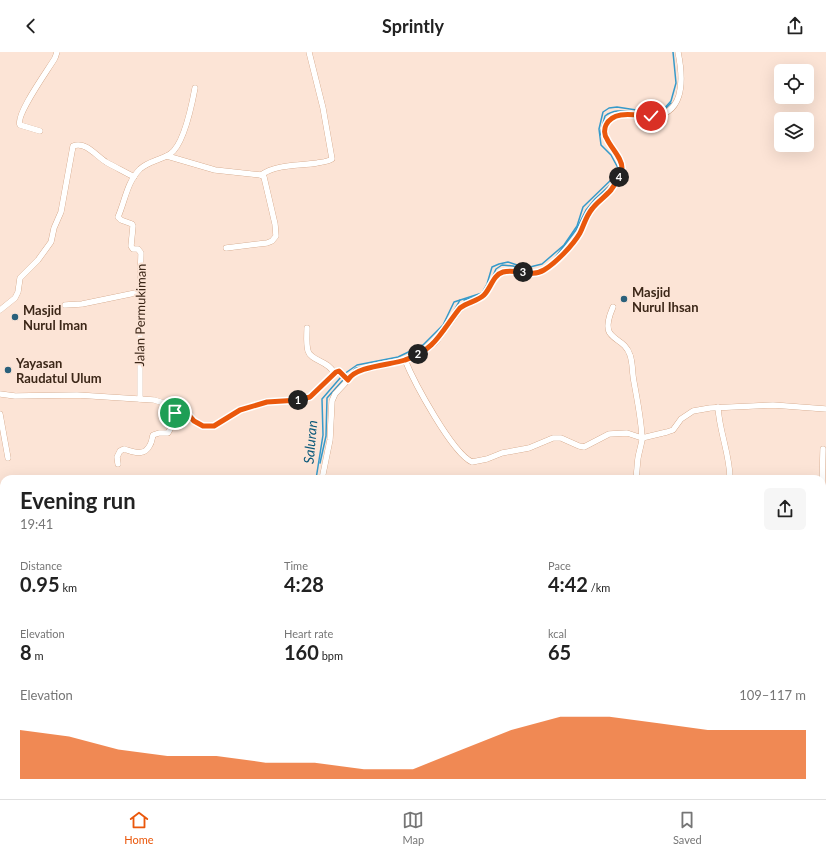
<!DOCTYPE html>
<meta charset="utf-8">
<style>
:root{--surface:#fff;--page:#f6f6f6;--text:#222;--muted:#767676;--line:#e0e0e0;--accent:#ea580c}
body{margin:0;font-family:Lato,sans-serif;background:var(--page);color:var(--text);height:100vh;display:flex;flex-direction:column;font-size:15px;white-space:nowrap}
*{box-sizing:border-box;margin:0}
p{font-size:13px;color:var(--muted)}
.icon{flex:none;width:22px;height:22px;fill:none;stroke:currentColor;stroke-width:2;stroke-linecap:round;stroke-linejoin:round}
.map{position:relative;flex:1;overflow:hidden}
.sheet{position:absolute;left:0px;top:423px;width:826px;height:324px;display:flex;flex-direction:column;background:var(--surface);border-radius:12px 12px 0 0;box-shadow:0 4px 16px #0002}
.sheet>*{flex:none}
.fabs{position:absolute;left:774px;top:12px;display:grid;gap:8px}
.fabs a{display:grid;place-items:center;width:40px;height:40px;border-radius:6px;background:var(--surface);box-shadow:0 4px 16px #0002;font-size:20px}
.pin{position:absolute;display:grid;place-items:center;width:34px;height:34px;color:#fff;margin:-17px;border:2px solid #fff;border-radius:50%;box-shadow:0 1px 4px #0007}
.km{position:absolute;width:20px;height:20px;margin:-10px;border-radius:50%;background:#222;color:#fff;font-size:11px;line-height:20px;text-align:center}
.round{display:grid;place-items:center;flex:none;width:42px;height:42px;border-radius:6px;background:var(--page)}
.headline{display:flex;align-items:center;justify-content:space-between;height:68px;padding:0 20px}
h1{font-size:22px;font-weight:700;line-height:30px}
.stats{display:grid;grid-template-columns:repeat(3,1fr);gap:6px;height:68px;padding:4px 20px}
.stats div{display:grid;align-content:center}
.stats b{font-size:20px;font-weight:700}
.stats small{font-size:11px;font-weight:400}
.stats p{font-size:11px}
.chart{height:112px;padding:8px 20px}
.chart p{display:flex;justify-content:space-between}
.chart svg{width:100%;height:72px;margin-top:4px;fill:var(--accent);opacity:.7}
header{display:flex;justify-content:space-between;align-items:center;height:52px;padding:0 20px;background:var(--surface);font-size:18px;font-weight:700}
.tabs{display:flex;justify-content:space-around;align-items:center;height:56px;border-top:1px solid var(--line);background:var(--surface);font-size:11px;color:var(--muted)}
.tabs a{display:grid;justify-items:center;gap:2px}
.tabs .selected{color:var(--accent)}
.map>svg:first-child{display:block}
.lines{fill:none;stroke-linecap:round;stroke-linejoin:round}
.stream{stroke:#369aca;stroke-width:1.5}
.river{stroke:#369aca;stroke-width:9}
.minor-casing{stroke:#c8926e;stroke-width:6}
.minor{stroke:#fff;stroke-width:5.5}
.route-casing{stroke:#fff;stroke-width:8}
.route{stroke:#ea580c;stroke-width:5}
.poi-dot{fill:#2a607b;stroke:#fce4d6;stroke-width:1.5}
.labels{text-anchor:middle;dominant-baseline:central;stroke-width:4;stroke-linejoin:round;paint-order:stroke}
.poi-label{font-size:13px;font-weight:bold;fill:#3c2718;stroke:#fce4d6;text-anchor:start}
.street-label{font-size:13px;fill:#3c2718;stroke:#fce4d6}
.water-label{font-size:14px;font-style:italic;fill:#0b597a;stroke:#fce4d6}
</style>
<header><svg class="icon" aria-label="back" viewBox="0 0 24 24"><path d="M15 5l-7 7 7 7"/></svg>Sprintly<svg class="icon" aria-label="share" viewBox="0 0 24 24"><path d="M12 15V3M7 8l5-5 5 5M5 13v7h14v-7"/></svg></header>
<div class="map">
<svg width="826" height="747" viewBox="0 0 826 747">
<rect width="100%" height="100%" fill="#fce4d6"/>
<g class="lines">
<g class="stream">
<polyline points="664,58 671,51"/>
<path d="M 600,83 L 605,64 C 614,57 624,59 635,60"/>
<polyline points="554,207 576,178 586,158 595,147 609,134"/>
<polyline points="492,226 496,217 502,213 513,214 526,218"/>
<polyline points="464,248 478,244"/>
<polyline points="447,271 460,248"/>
<polyline points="432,290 441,279"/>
<polyline points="344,322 357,313 398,305 423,293 443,273 454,250 482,241 487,232 492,215 499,212 508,210 526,216 542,212 564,193 577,174 583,155 615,124 618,116 611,103 601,93 599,77 603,60 609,56 617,55 649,60 662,59 671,49 676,31 673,0"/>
<polyline points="347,324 356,316 364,315"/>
<polyline points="320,411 326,384 327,346 344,327"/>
<polyline points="316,427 323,383 322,347 341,325"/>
<polyline points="0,737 4,735"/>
<polyline points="40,743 49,747"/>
<polyline points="65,747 68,743"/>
</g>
<polyline class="river" points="822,533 826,534"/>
<g class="minor-casing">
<g id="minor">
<path d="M 678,0 C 684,29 685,67 645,64 C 633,63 616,59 608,70 C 594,88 630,104 620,122 C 613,137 602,145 592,157 C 586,164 584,173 580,181 C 573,194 556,211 544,218 C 531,226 517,216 503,220 C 493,223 491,236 484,243 C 478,249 468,250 461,256 L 436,290 L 422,300 L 405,308 C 414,330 452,401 472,410 L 487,407 L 502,401 L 529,396 L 553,386 L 561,386 L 579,394 L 584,395 L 609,382 L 627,381 L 642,386 L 667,380 L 673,378 L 681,367 L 693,359 L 710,356 L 773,353 L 826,357"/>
<path d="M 40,79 L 20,73 C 15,63 48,18 55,6 L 57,0"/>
<polyline points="167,104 215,118 261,123 264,125 275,172 276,184 272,189 267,191 226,196"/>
<path d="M 261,123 C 276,112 299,114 317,111 C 322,110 327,110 332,107 L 323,56 L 309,0"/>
<polyline points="65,253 82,252 140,240"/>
<path d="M 613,255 C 597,292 623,281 630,303 C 633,311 632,321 634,330 C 637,347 642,371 642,388 C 641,394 639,400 638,406 C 637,413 637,420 636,427"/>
<path d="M 0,258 L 15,246 L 18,240 L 20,226 L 38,208 L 51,190 L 54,176 L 61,160 L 73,94 C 86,89 96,104 106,110 C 115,115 125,120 134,125"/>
<path d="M 307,276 C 307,283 306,292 308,299 C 311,309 329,309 334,321"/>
<path d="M 0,342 L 15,344 L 77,343 L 154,348 L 177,355 L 186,360 L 194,369 L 203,374 L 214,374 L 240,358 L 267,350 L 299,348 L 310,345 L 336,320 L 339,319 L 348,328 C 355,315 390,311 405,308"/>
<path d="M 140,347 L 140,237 L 141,201 L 138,197 L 133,197 L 131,194 L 133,174 L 132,172 L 121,168 L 118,165 C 125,149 127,130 140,117 C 149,109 161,108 170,102 C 184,93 192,52 195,36"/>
<path d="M 718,355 C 719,379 730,402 730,427"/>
<polyline points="0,362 8,406"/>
<path d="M 118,412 L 117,405 L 120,399 L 124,397 C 134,400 144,405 150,393 C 152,390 152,386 153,383 L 159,381 L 168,381 L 172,374 L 175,354"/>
<polyline points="322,427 330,388 332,349 335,342 348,328"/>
<polyline points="822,437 823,397"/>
<polyline points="0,706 4,707"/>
<polyline points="0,726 4,723"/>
<polyline points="615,743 615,747"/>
<polyline points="650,743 652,747"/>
<polyline points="741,743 741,747"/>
<polyline points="822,743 823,747"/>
<polyline points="5,747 16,745 27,747"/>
<polyline points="74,747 75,743"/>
<polyline points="415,747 426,743"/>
<polyline points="631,747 642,743"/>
</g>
</g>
<use href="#minor" class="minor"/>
</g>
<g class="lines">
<g class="route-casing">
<path id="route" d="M 175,361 L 175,354 L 186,360 L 194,369 L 203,374 L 214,374 L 240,358 L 267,350 L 299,348 L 310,345 L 336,320 L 339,319 L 348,328 C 355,314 391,313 405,308 C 436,298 442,278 460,256 C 468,250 478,249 484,243 C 491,236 493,223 503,220 C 517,216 531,226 544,218 C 556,211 573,193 580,181 C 584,173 586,164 592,157 C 597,150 605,145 611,138 C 615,132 622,123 622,116 C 622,106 611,96 607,87 C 604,83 604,77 606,73 C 614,57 637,64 651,64"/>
</g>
<use href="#route" class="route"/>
</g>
<g class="poi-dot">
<circle cx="624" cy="247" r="4"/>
<circle cx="15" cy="265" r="4"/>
<circle cx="8" cy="318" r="4"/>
</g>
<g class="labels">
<g class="poi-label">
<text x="632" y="240">Masjid<tspan x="632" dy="15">Nurul Ihsan</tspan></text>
<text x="23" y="258">Masjid<tspan x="23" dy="15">Nurul Iman</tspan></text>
<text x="16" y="311">Yayasan<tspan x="16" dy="15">Raudatul Ulum</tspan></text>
</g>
<g class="street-label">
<text transform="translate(140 263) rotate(-89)">Jalan Permukiman</text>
</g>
<g class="water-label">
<text transform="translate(310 390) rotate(-85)">Saluran</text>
</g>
</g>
</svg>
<div class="fabs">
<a><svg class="icon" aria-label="locate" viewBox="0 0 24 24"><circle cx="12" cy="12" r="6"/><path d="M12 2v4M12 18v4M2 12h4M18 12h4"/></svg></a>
<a><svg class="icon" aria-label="layers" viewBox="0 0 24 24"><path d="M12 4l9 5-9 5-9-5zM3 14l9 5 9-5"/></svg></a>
</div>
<div class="pin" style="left:175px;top:361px;background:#1e9e55"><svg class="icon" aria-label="arrive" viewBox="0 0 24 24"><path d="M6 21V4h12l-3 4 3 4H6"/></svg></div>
<div class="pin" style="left:651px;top:64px;background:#d93025"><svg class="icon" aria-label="check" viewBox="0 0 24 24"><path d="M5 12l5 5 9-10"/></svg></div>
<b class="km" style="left:298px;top:348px">1</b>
<b class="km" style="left:418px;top:302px">2</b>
<b class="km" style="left:523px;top:220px">3</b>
<b class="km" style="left:619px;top:125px">4</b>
<section class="sheet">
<div class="headline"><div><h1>Evening run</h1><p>19:41</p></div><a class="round"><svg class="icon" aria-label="share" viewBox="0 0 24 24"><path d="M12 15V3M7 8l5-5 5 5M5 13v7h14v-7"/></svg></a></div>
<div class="stats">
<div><p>Distance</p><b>0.95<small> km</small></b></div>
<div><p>Time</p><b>4:28</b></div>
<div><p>Pace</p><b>4:42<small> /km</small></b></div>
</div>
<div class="stats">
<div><p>Elevation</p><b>8<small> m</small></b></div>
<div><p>Heart rate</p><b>160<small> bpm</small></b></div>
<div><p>kcal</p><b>65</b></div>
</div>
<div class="chart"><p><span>Elevation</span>109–117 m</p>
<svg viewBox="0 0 160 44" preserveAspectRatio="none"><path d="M0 44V14L10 18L20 26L30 30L40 30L50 34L60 34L70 38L80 38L90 26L100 14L110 6L120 6L130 10L140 14L150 14L160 14V44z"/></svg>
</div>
</section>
</div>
<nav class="tabs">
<a class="selected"><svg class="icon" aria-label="home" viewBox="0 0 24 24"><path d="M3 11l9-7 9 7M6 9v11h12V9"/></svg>Home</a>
<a><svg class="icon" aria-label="map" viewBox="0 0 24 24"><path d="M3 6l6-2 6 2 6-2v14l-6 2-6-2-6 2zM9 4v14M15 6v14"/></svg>Map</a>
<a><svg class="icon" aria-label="saved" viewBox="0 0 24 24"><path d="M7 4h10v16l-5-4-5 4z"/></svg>Saved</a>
</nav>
